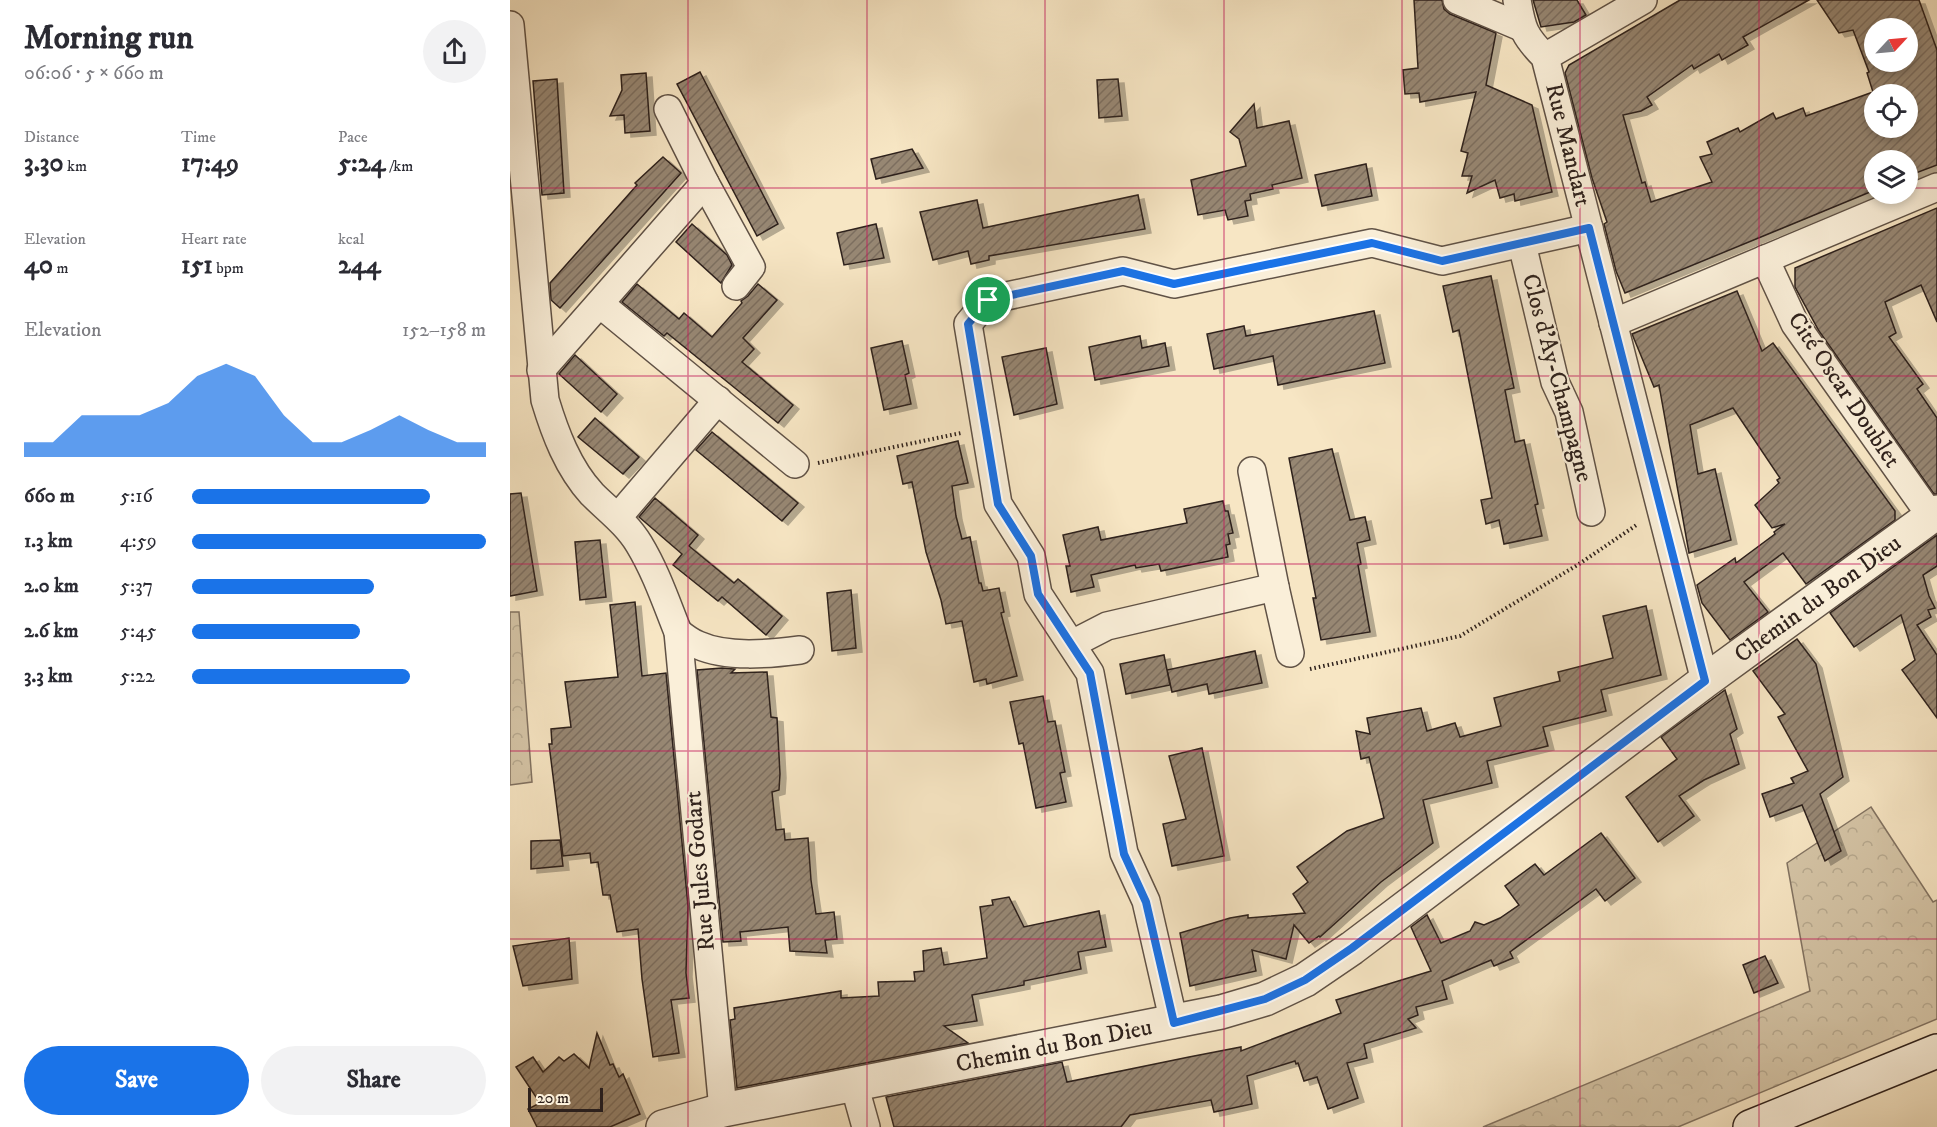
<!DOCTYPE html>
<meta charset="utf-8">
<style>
:root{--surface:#fff;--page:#f2f2f3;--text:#2b2b33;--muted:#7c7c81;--accent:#1a73e8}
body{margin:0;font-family:"IM FELL DW Pica",serif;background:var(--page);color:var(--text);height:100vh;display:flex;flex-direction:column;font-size:22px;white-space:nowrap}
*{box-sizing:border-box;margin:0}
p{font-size:20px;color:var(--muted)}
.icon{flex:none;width:33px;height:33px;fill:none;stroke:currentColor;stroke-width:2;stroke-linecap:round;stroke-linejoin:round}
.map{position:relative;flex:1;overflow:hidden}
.sheet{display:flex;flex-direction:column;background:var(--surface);width:510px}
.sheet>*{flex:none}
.needle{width:39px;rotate:64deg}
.fabs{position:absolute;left:1354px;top:18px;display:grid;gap:12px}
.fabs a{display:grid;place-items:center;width:54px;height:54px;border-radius:50%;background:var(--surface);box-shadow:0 3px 9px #0003;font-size:30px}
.scale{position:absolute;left:18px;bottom:15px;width:75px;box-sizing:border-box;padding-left:6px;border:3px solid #2e211c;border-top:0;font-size:16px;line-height:21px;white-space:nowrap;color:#2e211c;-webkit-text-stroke:4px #faefd9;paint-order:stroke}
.pin{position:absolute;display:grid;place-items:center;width:51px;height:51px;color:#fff;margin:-26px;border:3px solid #fff;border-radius:50%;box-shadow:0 2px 6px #0007}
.round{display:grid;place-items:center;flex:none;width:63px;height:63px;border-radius:32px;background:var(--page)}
.overview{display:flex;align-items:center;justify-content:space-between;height:102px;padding:0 24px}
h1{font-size:33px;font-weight:700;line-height:45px}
.figures{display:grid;grid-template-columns:repeat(3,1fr);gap:9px;height:102px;padding:6px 24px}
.figures div{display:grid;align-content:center}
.figures b{font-size:26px;font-weight:700}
.figures small{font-size:16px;font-weight:400}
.figures p{font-size:16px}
.chart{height:168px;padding:12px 24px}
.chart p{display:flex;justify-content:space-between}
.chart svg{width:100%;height:108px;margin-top:6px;fill:var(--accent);opacity:.7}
.button{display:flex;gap:12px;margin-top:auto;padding:12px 24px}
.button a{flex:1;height:69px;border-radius:36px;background:var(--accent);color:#fff;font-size:24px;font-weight:700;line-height:69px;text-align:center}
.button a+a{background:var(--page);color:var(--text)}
ul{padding:0 24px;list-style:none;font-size:20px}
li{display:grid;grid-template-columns:96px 72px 1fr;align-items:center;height:45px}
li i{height:15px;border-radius:8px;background:var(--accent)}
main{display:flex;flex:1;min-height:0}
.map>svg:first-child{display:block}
.forest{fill:url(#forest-crowns);stroke:#827362;stroke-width:1.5}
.building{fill:url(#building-hatch);stroke:#2e211c;stroke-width:1.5;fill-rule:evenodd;filter:url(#shadow)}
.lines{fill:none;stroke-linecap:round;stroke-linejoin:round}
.minor-casing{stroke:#605246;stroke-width:30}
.tertiary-casing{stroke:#605246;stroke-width:36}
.secondary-casing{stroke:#2e211c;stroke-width:36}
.path{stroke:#2e211c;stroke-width:4;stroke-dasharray:1.5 3;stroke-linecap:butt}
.minor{stroke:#faefd9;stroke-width:27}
.tertiary{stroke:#faefd9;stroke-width:33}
.secondary{stroke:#faefd9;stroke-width:33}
.route-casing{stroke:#fff;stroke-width:12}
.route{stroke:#1a73e8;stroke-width:8}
.grid{fill:none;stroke:#c2185b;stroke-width:1.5;stroke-opacity:0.55}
.labels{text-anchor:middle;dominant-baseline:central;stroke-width:4.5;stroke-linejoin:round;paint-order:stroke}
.street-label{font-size:24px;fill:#2e211c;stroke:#faefd9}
</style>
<main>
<section class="sheet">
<div class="overview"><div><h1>Morning run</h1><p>06:06 · 5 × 660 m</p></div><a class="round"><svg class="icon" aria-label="share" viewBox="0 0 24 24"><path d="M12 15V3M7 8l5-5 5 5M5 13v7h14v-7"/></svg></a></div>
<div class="figures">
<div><p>Distance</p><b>3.30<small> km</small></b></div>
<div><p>Time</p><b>17:49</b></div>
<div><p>Pace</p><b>5:24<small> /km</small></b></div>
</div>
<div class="figures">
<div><p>Elevation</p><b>40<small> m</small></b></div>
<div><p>Heart rate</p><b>151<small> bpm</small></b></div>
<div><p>kcal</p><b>244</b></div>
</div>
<div class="chart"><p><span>Elevation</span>152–158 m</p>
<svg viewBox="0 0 160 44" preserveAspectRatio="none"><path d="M0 44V38L10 38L20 27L30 27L40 27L50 22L60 11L70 6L80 11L90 27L100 38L110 38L120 33L130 27L140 33L150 38L160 38V44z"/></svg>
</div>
<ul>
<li><b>660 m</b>5:16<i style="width:81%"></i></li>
<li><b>1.3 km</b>4:59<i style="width:100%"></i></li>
<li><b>2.0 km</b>5:37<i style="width:62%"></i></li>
<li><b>2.6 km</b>5:45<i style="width:57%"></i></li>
<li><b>3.3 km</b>5:22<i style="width:74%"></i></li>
</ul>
<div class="button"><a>Save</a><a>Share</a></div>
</section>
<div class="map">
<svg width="1427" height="1127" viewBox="0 0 1427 1127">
<defs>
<pattern id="forest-crowns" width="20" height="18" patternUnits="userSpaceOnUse" patternTransform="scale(1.5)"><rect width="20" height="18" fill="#d5c5a7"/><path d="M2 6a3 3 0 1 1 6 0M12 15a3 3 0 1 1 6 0" fill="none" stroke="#b7a98f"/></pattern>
<pattern id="building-hatch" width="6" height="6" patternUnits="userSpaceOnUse" patternTransform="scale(1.5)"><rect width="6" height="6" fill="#978773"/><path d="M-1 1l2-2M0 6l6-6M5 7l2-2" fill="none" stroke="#7c6e5e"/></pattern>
<filter id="shadow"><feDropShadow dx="6" dy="4" stdDeviation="0" flood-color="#0004"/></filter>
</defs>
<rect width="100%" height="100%" fill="#f7e6c4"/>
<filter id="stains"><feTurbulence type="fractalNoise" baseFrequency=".00333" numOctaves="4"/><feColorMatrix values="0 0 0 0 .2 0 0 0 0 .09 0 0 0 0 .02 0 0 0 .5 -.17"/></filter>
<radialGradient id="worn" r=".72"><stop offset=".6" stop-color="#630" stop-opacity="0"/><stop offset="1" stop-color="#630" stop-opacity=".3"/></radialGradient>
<g class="forest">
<polygon points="0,612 9,612 22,782 0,785"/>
<polygon points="1361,807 1423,902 1427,900 1427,1019 1168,1127 973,1127 1300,991 1277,863"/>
</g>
<g class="building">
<polygon points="904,0 932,0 934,9 940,14 986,33 976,85 1022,105 1042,192 1005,201 1004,194 990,198 985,180 957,193 962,176 952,176 958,153 951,151 966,92 910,102 909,93 895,94 893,70 908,68"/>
<polygon points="1023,0 1067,0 1076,15 1064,22 1031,27"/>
<path d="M 1170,0 L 1299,0 L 1233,37 L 1238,45 L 1212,60 L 1209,54 L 1184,69 L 1182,65 L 1137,97 L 1142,105 L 1131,111 L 1113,115 L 1132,183 L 1135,182 L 1141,202 L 1202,182 L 1190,157 L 1202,154 L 1197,142 L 1228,128 L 1230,132 L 1263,113 L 1266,119 L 1293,108 L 1296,116 L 1363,92 L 1357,73 L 1359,72 L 1343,30 L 1329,33 L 1307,0 L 1409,0 L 1427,50 L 1427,165 L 1398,176 L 1398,160 L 1365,160 L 1365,190 L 1115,293 L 1106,271 L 1094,224 L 1097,222 L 1082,178 L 1055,73 L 1059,65 ZM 1365,28 L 1398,28 L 1398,62 L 1365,62 ZM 1365,94 L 1398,94 L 1398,128 L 1365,128 Z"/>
<polygon points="190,72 268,224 247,236 167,84"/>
<polygon points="136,73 140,131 115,133 114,115 100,116 112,90 111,75"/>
<polygon points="47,79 54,193 32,195 23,81"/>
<polygon points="608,79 612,116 589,118 587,80"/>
<polygon points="744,104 747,128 779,121 792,178 762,185 763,189 740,194 741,200 735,201 738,216 718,220 715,210 688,215 681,180 736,166 729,139 720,132"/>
<polygon points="402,149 413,168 366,179 361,159"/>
<polygon points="153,157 171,173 50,308 41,300 40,283 127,185 125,183"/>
<polygon points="856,164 862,196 812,206 805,175"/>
<polygon points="628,195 635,229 479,256 479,260 461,264 458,251 423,260 410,212 467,200 473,228"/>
<polygon points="1427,208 1427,322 1411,285 1375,302 1386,333 1379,337 1413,384 1407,389 1427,418 1427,494 1424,494 1309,331 1285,287 1285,268"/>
<polygon points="182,224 217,255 222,265 211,283 166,242"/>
<polygon points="366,224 374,258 334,265 327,233"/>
<polygon points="981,276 1004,388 995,390 1005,442 1014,440 1028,504 1025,505 1032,536 994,544 989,520 976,524 971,500 982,498 949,330 943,332 933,286"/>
<polygon points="127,284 169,319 174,313 202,337 232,303 231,301 238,296 248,284 267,300 233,338 244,349 232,362 283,405 268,423 157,333 154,336 112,302"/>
<polygon points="1227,291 1252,351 1263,343 1385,511 1385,520 1296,584 1273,553 1234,582 1258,612 1220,640 1192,603 1187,585 1225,558 1226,563 1265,534 1264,532 1275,524 1262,528 1245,505 1269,483 1267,480 1270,478 1223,408 1180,425 1188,474 1205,469 1221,540 1179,553 1149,385 1144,387 1122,334"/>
<polygon points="864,311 875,363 768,385 763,356 704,369 697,334 734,326 736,336"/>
<polygon points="630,336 632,348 655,343 659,366 585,380 579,347"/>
<polygon points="392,341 399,373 395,375 401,404 374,410 361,348"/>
<polygon points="536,348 547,404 504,415 492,357"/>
<polygon points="65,355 107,394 91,412 49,374"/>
<polygon points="85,418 129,457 113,474 68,437"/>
<polygon points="202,432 288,503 272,521 186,450"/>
<polygon points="448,441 458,483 442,486 446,516 452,539 460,537 469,583 471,583 473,591 489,588 494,612 491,613 507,676 477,684 476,679 464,682 452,621 436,624 431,600 416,552 402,482 393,484 387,456"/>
<polygon points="822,449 840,520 855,517 860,540 847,543 851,564 848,565 860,632 811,640 803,598 806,598 779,458"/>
<polygon points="11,493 27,591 0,596 0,494"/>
<polygon points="145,498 188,535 179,546 224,583 228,579 272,616 256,635 212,597 208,601 163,565 172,554 129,517"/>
<polygon points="713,501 715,511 718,511 723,533 718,534 720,544 716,545 718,557 651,571 649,564 626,568 625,565 581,575 584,587 561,592 556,566 560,566 553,535 588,527 591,540 677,523 674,509"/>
<polygon points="1427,535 1427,566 1413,575 1419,596 1425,608 1418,610 1421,617 1407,625 1427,655 1427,718 1392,670 1405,660 1391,615 1344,647 1320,613"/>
<polygon points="90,540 96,597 70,600 65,542"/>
<polygon points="341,590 346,648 322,651 317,593"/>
<polygon points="125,602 132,676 156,673 178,906 176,973 179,998 161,1000 169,1053 143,1057 132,979 128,929 107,932 100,895 93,895 88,862 81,863 80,853 53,856 39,744 42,744 41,729 61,727 55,682 108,677 100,605"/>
<polygon points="1136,606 1151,675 1091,690 1096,711 1033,727 1038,746 977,761 982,783 913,800 923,843 871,882 810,937 809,936 799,943 784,925 776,959 742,950 746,971 680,986 670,933 720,918 738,915 738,918 795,913 783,894 798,882 787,867 837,831 874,818 859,757 851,759 846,731 860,734 857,718 911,708 917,731 945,723 950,737 991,726 984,698 1050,681 1048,672 1103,658 1093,616"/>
<polygon points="1287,639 1306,664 1333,777 1310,794 1331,851 1315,861 1292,805 1260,817 1252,794 1284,783 1281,778 1298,771 1268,717 1275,714 1243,671"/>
<polygon points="745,651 752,683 699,694 697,684 662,692 657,670"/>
<polygon points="654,655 660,685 616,694 610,664"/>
<polygon points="212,668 225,669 221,673 257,672 261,717 267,718 270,774 269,790 262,792 266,830 274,829 275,840 298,838 301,880 306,914 324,912 327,939 315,940 317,953 280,951 278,927 230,932 231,941 213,942 187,670"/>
<polygon points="1215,690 1227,729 1220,734 1229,764 1194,780 1169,796 1184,816 1148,842 1116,797 1167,759 1151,737"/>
<polygon points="533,696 538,722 545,721 555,772 550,773 556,802 526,808 513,743 509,744 500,702"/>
<polygon points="692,748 714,856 662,866 653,824 676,819 659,756"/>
<polygon points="1091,833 1125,878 1095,901 1086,889 1000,952 1003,958 984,966 981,960 932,981 937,999 906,1007 908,1015 898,1019 906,1028 854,1044 857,1058 837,1063 848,1098 818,1109 807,1077 794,1081 788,1063 786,1064 785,1061 737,1076 742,1104 704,1112 701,1100 620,1115 611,1127 384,1127 376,1097 552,1062 557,1082 679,1057 731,1047 731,1051 831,1013 826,1000 921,971 901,927 917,915 931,943 960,931 965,922 974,925 990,918 1009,905 995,886 1025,864 1034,875"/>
<polygon points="50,840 53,866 21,869 21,841"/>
<polygon points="499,897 514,927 589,911 596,947 568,952 571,969 514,981 514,985 462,995 467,1021 434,1026 458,1043 227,1088 220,1020 225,1019 224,1008 331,991 331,998 369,996 368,982 405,981 404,972 414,971 413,951 431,948 434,965 477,958 470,907 483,905 482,900"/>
<polygon points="59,938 62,979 13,986 3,946"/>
<polygon points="1255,956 1268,983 1244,993 1233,965"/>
<polygon points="87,1033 100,1065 103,1064 109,1077 113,1074 130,1114 100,1127 27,1127 18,1109 30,1103 6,1067 23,1057 33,1072 49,1057 54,1061 64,1054 79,1068"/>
</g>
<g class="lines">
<g class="minor-casing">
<g id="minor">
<polyline points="947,0 1011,27"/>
<path d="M 1007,0 C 1012,29 1014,36 1035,57 L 1195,681"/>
<path d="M 0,25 L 35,400 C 45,433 58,468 82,494 C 98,510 117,524 129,544 C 146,572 156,602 168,632 L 213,1110"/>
<polyline points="1035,57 1133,0"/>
<polyline points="195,183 241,267 226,286"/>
<polyline points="1012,244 1045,382 1059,412 1081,512"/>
<polyline points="1255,259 1285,324 1421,516"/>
<polyline points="90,304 285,464"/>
<polyline points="1103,323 1427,187"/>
<polyline points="31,370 195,183 158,109"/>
<polyline points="108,517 208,400"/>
<polyline points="765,587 780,653"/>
<path d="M 168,632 C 174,637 181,642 188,645 C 217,658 259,654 290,650"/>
<polyline points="562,644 597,626 765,587 742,471"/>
<polyline points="664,1023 636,901 614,853 580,673 528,594 521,556 488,504 458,324 478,300 613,271 664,284 862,243 932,261 1079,228"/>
<polyline points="344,1084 356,1127"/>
</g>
</g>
<g class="tertiary-casing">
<polyline id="tertiary" points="153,1127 213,1110 711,1012 755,999 795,980 842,948 1195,681 1427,512"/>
</g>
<g class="secondary-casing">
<polyline id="secondary" points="1240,1127 1427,1051"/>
</g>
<g class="path">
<polyline points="308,463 451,433"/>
<polyline points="800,669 950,636 1069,564 1128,524"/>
</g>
<use href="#minor" class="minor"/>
<use href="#tertiary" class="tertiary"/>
<use href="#secondary" class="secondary"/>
</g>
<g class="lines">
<g class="route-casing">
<polygon id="route" points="1079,228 1195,681 842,948 795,980 755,999 664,1023 636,902 614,854 580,673 528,594 521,556 488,504 458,324 478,300 613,271 664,284 862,243 932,261"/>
</g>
<use href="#route" class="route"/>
</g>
<path class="grid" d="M 178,0 L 178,1127M 357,0 L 357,1127M 535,0 L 535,1127M 714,0 L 714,1127M 892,0 L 892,1127M 1070,0 L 1070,1127M 1249,0 L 1249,1127M 0,188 L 1365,188M 1398,188 L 1427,188M 0,376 L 1427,376M 0,564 L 1427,564M 0,751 L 1427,751M 0,939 L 1427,939"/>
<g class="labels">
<g class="street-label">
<text transform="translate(1058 145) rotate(76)">Rue Mandart</text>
<text transform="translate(1047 378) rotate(75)">Clos d'Ay-Champagne</text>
<text transform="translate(1334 390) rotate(56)">Cité Oscar Doublet</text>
<text transform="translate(1308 599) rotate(-36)">Chemin du Bon Dieu</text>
<text transform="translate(190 871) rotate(-95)">Rue Jules Godart</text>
<text transform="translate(544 1046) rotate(-11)">Chemin du Bon Dieu</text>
</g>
</g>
<rect width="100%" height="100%" filter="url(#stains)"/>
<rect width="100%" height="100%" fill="url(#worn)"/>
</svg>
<div class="fabs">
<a><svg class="needle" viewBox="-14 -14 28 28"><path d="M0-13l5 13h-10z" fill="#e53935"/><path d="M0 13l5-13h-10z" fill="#7c7c81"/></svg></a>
<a><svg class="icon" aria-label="locate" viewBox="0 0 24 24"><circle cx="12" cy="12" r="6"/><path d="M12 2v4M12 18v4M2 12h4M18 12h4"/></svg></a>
<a><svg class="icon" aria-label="layers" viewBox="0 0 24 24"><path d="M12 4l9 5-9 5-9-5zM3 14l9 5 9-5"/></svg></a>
</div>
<div class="scale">20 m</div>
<div class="pin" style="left:478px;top:300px;background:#1e9e55"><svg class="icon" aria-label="arrive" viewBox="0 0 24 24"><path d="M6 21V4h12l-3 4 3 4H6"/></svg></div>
</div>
</main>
